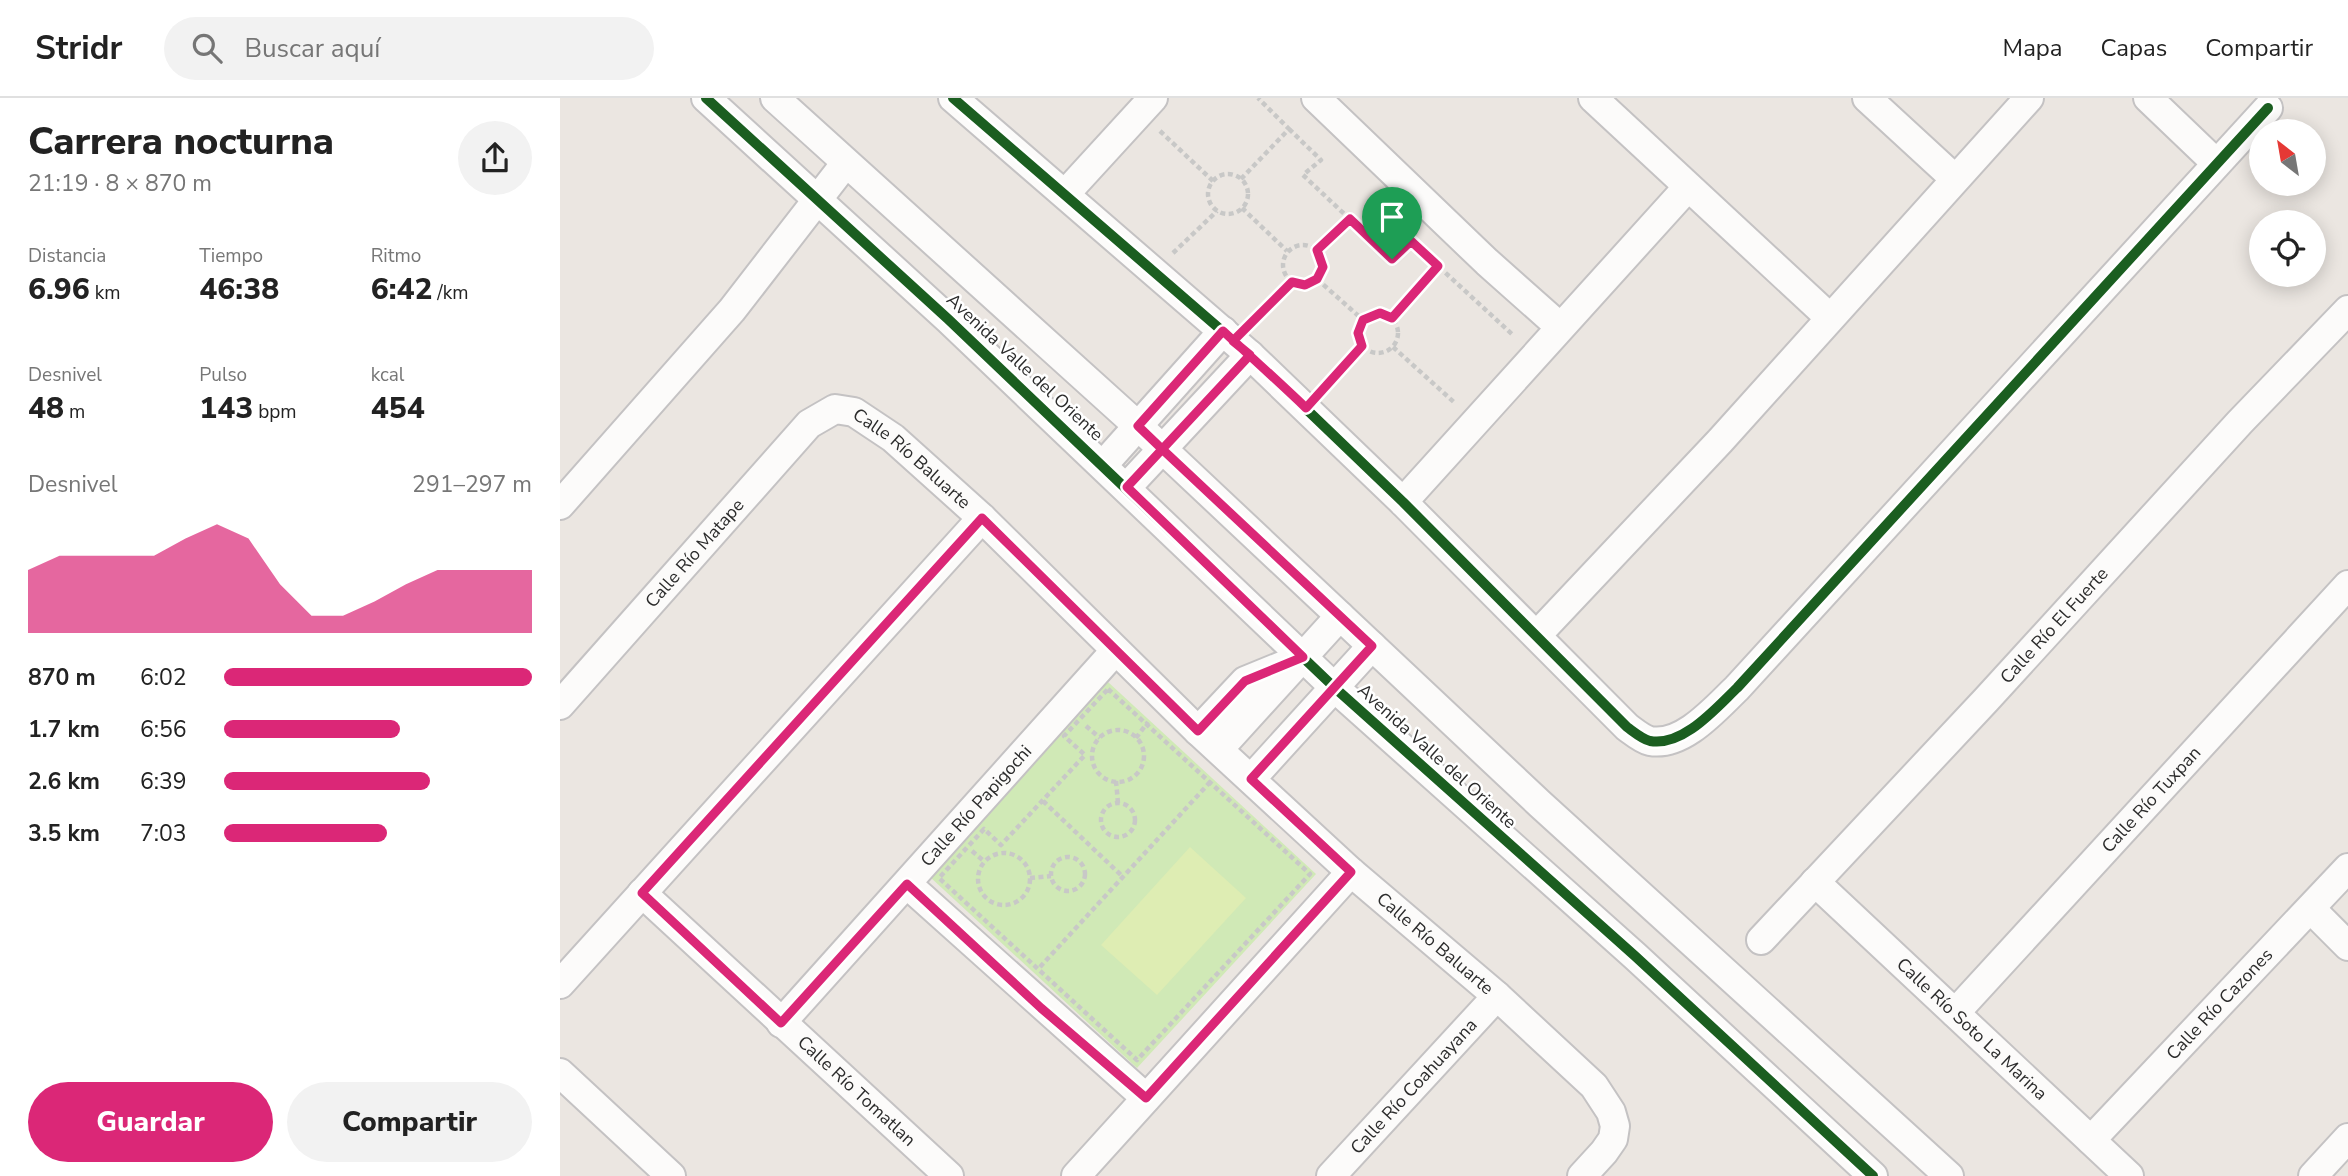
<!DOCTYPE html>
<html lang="es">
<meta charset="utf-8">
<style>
:root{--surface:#fff;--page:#f2f2f2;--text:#222;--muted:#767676;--line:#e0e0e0;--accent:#db2777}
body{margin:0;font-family:"Nunito Sans",sans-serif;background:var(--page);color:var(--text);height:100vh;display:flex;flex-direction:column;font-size:26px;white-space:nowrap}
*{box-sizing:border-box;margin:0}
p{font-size:23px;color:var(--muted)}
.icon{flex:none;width:38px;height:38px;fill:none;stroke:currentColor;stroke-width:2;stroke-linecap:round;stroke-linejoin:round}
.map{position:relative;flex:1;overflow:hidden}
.side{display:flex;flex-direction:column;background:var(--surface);width:560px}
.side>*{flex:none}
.needle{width:46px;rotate:329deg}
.fabs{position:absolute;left:1689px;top:21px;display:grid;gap:14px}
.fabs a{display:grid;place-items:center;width:77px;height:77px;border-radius:50%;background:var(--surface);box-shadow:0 4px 18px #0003;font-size:35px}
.pin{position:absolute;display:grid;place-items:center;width:60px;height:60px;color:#fff;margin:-72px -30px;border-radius:50% 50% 50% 0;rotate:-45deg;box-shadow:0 0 7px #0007}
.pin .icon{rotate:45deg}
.round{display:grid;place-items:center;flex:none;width:74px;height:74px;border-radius:37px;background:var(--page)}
.headline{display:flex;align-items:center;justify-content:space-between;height:119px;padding:0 28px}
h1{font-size:38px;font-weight:800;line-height:52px}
.figures{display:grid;grid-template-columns:repeat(3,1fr);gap:10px;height:119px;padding:7px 28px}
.figures div{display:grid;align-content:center}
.figures b{font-size:30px;font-weight:800}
.figures small{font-size:19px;font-weight:400}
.figures p{font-size:19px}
.chart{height:196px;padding:14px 28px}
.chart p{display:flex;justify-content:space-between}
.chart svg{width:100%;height:126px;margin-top:7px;fill:var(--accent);opacity:.7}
.primary-button{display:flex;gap:14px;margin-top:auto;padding:14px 28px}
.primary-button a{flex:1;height:80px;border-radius:42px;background:var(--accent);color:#fff;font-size:28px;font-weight:800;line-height:80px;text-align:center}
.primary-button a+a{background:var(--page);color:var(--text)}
ul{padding:0 28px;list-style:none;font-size:23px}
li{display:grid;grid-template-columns:112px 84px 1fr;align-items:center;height:52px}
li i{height:18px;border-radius:9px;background:var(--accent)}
header{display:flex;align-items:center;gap:42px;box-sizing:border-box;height:98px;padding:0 35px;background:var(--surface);border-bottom:2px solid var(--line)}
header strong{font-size:33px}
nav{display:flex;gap:38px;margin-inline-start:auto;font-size:24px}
.search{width:490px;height:63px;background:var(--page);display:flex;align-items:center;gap:18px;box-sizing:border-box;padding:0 24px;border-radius:38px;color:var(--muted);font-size:26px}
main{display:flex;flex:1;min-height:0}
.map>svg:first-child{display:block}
.green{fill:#d0e9b6}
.pitch{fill:#deedb3}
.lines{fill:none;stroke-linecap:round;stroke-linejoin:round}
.street-casing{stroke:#c4c2c3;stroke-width:32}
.path{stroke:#c8c8c7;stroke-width:4.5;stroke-dasharray:5 3.5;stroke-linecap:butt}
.street{stroke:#fcfbfa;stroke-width:28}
.cycleway-casing{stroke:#fff;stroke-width:15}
.cycleway{stroke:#1b5e20;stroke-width:10}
.route-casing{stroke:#fff;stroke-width:14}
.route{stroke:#db2777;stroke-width:9}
.labels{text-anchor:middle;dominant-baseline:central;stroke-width:5;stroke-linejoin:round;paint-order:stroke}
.street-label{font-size:18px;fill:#2c2c2c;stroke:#fff}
</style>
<header>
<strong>Stridr</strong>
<div class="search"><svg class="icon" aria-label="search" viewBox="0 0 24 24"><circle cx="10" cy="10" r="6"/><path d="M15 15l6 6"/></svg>Buscar aquí</div>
<nav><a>Mapa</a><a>Capas</a><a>Compartir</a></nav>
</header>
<main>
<section class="side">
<div class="headline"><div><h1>Carrera nocturna</h1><p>21:19 · 8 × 870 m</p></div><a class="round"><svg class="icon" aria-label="share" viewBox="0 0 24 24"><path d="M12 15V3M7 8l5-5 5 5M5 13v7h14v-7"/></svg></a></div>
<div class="figures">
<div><p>Distancia</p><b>6.96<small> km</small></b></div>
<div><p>Tiempo</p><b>46:38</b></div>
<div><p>Ritmo</p><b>6:42<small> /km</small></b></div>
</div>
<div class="figures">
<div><p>Desnivel</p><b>48<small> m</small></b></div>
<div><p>Pulso</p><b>143<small> bpm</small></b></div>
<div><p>kcal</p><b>454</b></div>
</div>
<div class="chart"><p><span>Desnivel</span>291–297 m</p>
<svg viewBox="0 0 160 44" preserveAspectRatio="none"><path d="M0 44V22L10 17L20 17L30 17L40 17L50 11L60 6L70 11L80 27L90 38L100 38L110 33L120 27L130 22L140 22L150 22L160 22V44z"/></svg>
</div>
<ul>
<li><b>870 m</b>6:02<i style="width:100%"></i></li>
<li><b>1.7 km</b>6:56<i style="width:57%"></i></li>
<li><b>2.6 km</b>6:39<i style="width:67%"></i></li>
<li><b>3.5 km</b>7:03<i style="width:53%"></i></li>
</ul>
<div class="primary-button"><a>Guardar</a><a>Compartir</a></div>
</section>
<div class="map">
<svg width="1788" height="1078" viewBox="0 0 1788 1078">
<rect width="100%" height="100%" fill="#ebe6e1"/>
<polygon class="green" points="548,584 756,776 577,970 370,779"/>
<polygon class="pitch" points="630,749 686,800 597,897 541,847"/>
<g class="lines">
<g class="street-casing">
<g id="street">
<polyline points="146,0 388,221 775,590 1075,858 1313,1078"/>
<polyline points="215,0 578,328 980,706 1389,1078"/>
<path d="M 393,0 L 690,257 L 843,404 L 1067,629 C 1074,634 1082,641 1090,643 C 1123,649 1156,610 1177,590 L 1708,10"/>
<polyline points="756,0 927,164 999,228"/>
<polyline points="1033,0 1269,219"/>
<polyline points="1307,0 1394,80"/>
<polyline points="1588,0 1656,65"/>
<polyline points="506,95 593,0"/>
<polyline points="543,367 663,233"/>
<polyline points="567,389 690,257"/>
<polyline points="843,404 1127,90"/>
<polyline points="0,407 172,212 285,66"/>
<polyline points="977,537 1160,343 1469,0"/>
<path id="s1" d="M 0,607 L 249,326 L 275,311 L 294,314 L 333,340 L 422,420 L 638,633 L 791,774 L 937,898 L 1034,988 L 1051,1014 L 1055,1028 L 1053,1041 L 1044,1054 L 1022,1078"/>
<polyline points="638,633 685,583 734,563"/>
<polyline points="659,651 780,518"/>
<polyline points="691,681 812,548"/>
<path id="s2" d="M 1255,784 L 1569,1078"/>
<polyline points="347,786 586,1000"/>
<path id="s3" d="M 82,795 L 389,1078"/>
<polyline points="1751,811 1788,848"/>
<path id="s4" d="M 1201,842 L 1426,602 L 1680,324 L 1788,212"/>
<polyline points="0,886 422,420"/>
<path id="s5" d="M 1395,915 L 1788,487"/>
<path id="s6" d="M 221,925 L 555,553"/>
<polyline points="0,975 111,1078"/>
<path id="s7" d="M 1531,1042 L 1788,770"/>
<polyline points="516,1078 791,774"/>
<path id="s8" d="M 771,1078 L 937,898"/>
<polyline points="1753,1078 1788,1040"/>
</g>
</g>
<g class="path">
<polyline points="729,31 761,62 743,77 832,161 851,143 954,238"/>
<polyline points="600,33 653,83"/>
<circle cx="668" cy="96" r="20"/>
<polyline points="681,81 729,31 698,0"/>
<polyline points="682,110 727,153"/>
<circle cx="743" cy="167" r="20"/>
<polyline points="757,152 790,121"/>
<polyline points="613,155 657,113"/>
<polyline points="757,181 803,222"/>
<circle cx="818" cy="235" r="20"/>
<polyline points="832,220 878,168"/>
<polyline points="691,224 732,184"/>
<polyline points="833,249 896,306"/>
<polyline points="763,292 802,248"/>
<polygon points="548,591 750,776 577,962 379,780 424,731 441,747 525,657 504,638"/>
<polyline points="526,628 540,640"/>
<circle cx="558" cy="658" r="26"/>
<polyline points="576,640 588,624"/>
<polyline points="556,683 558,705"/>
<polyline points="483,703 562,778"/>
<circle cx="558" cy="722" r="17"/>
<polyline points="412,753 425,764"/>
<circle cx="444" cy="781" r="26"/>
<circle cx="508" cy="776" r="17"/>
<polyline points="470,780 491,778"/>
<polyline points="480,869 652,682"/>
</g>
<use href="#street" class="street"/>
<g class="cycleway-casing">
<g id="cycleway">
<polyline points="146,0 388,221 775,590 1075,858 1313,1078"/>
<path d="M 393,0 L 690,257 L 843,404 L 1067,629 C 1074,634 1082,641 1090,643 C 1123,649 1156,610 1177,590 L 1708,10"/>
</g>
</g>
<use href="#cycleway" class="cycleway"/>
</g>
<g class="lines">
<g class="route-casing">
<path id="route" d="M 832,161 L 790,121 L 757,152 L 763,169 L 757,181 L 745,187 L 732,184 L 673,243 L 690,257 C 649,301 608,345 567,389 L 743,559 L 685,583 L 638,633 L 422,420 L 82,795 L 221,925 L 347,786 L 481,910 L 586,1000 L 791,774 L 691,681 L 812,548 L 602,351 L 578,328 L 663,233 C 691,259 719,284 746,310 L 802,248 L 798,235 L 803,222 L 820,215 L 832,220 L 878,168 L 851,143 L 832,161"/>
</g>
<use href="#route" class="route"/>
</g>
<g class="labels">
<g class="street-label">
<text transform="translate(465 269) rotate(43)">Avenida Valle del Oriente</text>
<text stroke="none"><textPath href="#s1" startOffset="499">Calle Río Baluarte</textPath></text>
<text stroke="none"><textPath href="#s1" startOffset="203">Calle Río Matape</textPath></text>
<text stroke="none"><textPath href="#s4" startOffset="430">Calle Río El Fuerte</textPath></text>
<text transform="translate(877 658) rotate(42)">Avenida Valle del Oriente</text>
<text stroke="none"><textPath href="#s5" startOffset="290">Calle Río Tuxpan</textPath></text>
<text stroke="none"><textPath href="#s6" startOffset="292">Calle Río Papigochi</textPath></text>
<text stroke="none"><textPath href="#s1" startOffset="1213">Calle Río Baluarte</textPath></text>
<text stroke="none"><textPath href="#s7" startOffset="187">Calle Río Cazones</textPath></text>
<text stroke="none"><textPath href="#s2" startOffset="215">Calle Río Soto La Marina</textPath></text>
<text stroke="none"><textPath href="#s8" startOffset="122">Calle Río Coahuayana</textPath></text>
<text stroke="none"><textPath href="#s3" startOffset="292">Calle Río Tomatlan</textPath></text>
</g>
</g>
</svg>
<div class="fabs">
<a><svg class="needle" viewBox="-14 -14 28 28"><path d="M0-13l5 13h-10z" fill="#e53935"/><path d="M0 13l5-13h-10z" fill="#767676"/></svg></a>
<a><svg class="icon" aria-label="locate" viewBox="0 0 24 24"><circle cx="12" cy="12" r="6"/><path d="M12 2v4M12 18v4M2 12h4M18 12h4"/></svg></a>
</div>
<div class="pin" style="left:832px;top:161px;background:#1e9e55"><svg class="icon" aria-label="arrive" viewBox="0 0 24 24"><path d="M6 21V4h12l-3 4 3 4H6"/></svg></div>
</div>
</main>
